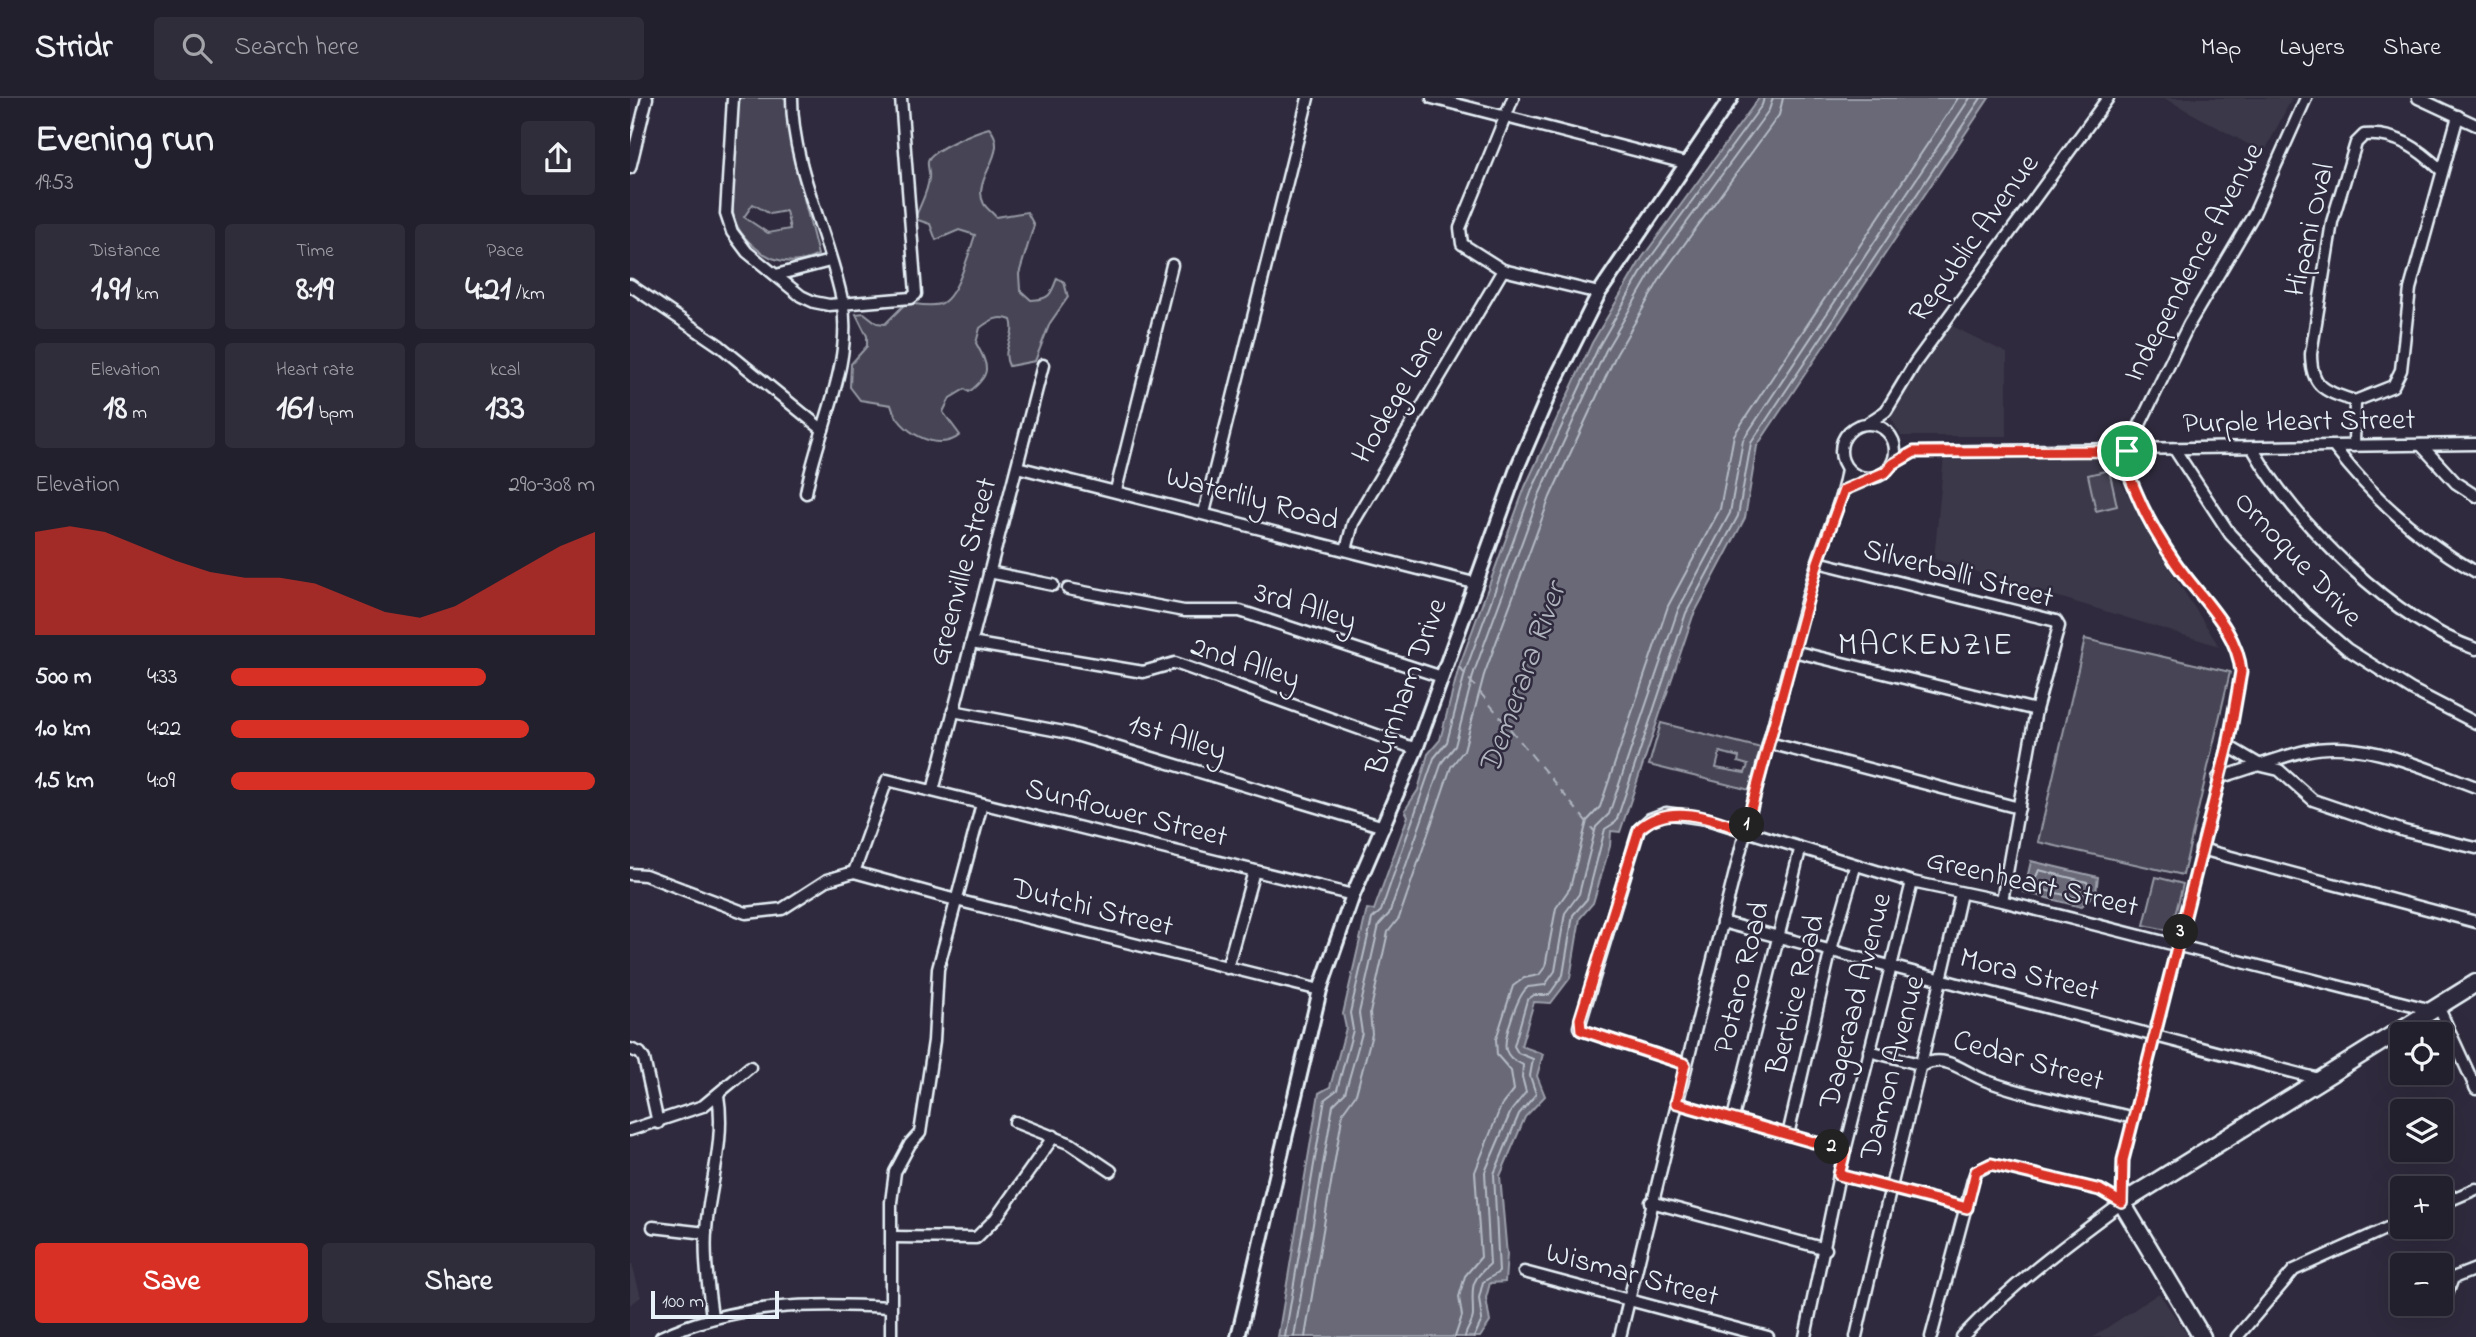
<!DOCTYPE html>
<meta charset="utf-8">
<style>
:root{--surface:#23202e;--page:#2f2d3a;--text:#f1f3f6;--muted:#a3a3aa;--line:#403e4a;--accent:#d93025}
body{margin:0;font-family:"Indie Flower",sans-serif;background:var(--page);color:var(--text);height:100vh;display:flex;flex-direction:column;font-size:26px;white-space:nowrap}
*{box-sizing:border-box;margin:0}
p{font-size:23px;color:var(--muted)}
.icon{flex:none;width:38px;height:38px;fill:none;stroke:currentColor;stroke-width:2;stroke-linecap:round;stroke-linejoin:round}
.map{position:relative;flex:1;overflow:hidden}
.panel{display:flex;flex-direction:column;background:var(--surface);width:630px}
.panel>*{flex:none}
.fabs{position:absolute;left:1760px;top:924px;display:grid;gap:14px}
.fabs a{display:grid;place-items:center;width:63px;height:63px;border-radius:7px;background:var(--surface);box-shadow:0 7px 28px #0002,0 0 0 2px var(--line);font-size:35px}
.scale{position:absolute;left:21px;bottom:18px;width:128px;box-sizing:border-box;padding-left:7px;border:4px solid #e8f1f8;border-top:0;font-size:19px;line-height:24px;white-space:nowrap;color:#e8f1f8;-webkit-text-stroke:5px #2f2a3d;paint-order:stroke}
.pin{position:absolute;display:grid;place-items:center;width:60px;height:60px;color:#fff;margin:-30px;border:4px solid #fff;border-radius:50%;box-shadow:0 2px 7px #0007}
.km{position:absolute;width:35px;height:35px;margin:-18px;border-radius:50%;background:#222;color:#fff;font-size:19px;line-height:35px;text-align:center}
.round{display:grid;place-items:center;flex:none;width:74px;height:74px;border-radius:7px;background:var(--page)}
.head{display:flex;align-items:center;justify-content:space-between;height:119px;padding:0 35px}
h1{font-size:38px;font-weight:700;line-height:52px}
.metrics{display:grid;grid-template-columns:repeat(3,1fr);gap:10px;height:119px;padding:7px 35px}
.metrics div{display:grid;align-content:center;border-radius:7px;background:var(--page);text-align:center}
.metrics b{font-size:35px;font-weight:700}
.metrics small{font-size:19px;font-weight:400}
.metrics p{font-size:19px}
.chart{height:196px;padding:14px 35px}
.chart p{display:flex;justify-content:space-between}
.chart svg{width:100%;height:126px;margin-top:7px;fill:var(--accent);opacity:.7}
.button{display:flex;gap:14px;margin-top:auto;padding:14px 35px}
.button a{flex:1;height:80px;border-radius:7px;background:var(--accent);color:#fff;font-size:28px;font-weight:700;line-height:80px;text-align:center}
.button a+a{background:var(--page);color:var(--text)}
ul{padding:0 35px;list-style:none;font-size:23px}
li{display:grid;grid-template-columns:112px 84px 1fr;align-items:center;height:52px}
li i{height:18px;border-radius:9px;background:var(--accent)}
header{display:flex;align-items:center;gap:42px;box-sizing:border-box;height:98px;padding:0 35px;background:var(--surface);border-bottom:2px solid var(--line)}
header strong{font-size:33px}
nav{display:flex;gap:38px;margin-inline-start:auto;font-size:24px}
.search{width:490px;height:63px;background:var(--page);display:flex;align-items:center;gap:18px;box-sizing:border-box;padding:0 24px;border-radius:7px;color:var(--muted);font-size:26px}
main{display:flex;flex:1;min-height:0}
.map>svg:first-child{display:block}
.built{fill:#3b3749}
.green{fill:#464455;stroke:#979aa6;stroke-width:2;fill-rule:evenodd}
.water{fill:#696978;stroke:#9c9fab;stroke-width:2}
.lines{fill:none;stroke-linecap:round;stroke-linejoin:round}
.shore{stroke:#b5bbc5;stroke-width:2}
.ferry{stroke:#afb4be;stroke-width:2;stroke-dasharray:9 7;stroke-linecap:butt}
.minor-casing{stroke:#e8f1f8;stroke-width:15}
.tertiary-casing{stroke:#e8f1f8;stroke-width:18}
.primary-casing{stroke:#e8f1f8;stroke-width:21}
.minor{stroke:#2f2a3d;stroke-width:10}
.tertiary{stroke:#2f2a3d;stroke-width:12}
.primary{stroke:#2f2a3d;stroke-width:16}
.route-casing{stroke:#fff;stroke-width:14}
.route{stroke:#d93025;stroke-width:9}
.labels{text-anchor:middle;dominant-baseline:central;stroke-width:5;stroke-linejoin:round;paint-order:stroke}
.street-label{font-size:30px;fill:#e8f1f8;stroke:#2f2a3d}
.neighbourhood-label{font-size:32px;letter-spacing:2px;fill:#e8f1f8;stroke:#2f2a3d}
.water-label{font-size:32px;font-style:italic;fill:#afb4be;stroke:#2f2a3d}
</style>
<header>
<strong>Stridr</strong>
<div class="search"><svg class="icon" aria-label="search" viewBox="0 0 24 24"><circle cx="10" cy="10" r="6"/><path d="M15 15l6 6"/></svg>Search here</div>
<nav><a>Map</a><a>Layers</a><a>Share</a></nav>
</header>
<main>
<section class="panel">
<div class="head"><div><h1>Evening run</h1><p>19:53</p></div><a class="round"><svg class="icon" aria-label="share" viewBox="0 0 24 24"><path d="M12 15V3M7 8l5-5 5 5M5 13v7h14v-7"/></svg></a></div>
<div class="metrics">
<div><p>Distance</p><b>1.91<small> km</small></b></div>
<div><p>Time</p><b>8:19</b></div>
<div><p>Pace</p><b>4:21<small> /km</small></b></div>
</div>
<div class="metrics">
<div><p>Elevation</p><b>18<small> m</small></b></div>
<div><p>Heart rate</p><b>161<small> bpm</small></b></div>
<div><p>kcal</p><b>133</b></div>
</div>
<div class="chart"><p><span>Elevation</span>290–308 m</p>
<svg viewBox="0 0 160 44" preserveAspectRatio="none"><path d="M0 44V8L10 6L20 8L30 13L40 18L50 22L60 24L70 24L80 26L90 31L100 36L110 38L120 34L130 27L140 20L150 13L160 8V44z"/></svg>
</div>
<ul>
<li><b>500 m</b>4:33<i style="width:70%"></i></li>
<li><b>1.0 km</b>4:22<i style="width:82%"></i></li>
<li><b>1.5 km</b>4:09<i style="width:100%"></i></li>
</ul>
<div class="button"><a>Save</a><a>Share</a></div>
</section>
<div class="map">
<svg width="1846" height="1239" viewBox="0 0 1846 1239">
<rect width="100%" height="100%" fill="#2f2a3d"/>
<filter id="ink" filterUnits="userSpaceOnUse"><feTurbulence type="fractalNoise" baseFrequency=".0143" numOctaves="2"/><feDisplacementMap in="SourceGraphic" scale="14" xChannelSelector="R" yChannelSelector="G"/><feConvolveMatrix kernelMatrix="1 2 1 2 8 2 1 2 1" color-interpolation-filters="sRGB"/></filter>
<g filter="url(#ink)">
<g class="built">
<polygon points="1534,0 1662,0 1634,55"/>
<polygon points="1320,227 1377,255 1377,338 1271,338 1261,320 1282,277"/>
<polygon points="1477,357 1525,448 1589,548 1304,461 1314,358"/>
<polygon points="0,1158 11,1199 0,1207"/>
<polygon points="1529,1195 1559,1239 1463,1239"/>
</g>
<g class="green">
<path d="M 109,0 L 156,0 L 161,48 L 188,157 C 173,165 159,166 142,160 C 128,154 110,138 105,123 C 96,97 107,30 109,0 ZM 123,106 L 140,116 L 156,113 L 160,131 L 138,135 L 114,119 Z"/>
<path d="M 359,30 C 382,54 340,81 354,106 C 357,111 363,115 366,119 L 397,114 L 404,127 L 389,176 L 390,192 L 401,202 C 420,202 421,196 427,180 L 434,184 L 438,199 L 420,225 L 405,263 L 379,268 C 370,250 387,239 381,222 C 369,217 360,222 350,230 L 346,245 C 359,269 362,276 339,294 L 335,291 L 320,300 L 313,314 L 330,337 C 308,356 268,333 261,307 L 230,302 L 220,289 L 221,266 L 237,248 L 237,238 L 226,216 L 234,215 L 247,225 L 255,226 L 276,205 C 287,206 300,209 310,206 C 327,200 339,155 345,137 L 329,132 L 306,142 L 300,126 L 285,121 C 289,108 298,95 299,80 C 300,74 297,68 298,63 C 300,52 347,33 359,30 Z"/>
<polygon points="1479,372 1487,408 1466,413 1458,377"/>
<polygon points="1455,541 1600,574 1553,777 1408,744"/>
<path d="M 1031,625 L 1131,650 L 1120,692 L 1019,667 ZM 1090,654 L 1109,659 L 1108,664 L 1118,667 L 1115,675 L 1086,670 Z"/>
<polygon points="1526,779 1553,786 1541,833 1514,827"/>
</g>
<g class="water">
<polygon points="1129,0 1359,0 1127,348 1115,420 1063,518 990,734 981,733 980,748 963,805 950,820 940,880 921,905 904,904 891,948 913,956 907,978 915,998 895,1019 870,1078 877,1157 875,1184 860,1185 856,1200 860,1224 850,1239 648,1239 689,995 700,989 716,930 713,916 737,811 744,812 778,718 775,712 788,692 798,656 810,642 829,569 895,389 962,245 1012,160"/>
<polygon points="1401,763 1468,779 1466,794 1451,809 1394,794"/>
</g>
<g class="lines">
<g class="shore">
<polygon points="1409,772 1457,784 1459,790 1448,800 1405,790 1403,786"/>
<polyline points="655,1239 695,1001 707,992 723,932 720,915 742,821 751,813 804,660 817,644 836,571 902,392 969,248 1018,163 1132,7 1134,0"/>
<polyline points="664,1239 703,1007 715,995 732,935 729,915 749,827 759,816 812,664 825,648 844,574 910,395 976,252 1025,168 1139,12 1143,0"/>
<polyline points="675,1239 713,1014 726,996 742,936 740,915 758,834 769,820 821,669 834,652 854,577 920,399 986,257 1034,174 1149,17 1153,0"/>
<polyline points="825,1239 832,1218 829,1199 835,1178 851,1159 845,1074 871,1008 884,992 881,973 867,957 866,941 883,888 894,880 909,877 915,869 926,810 940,790 957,723 970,709 1038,508 1090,411 1104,337 1328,0"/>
<path d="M 835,1239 C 836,1231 843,1225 843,1217 C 843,1189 838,1185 860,1166 L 855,1074 L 881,1013 L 896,994 L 892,979 L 893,967 C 886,963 879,961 876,952 C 873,940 888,896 898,889 L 915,887 L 925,873 L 935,815 L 949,796 L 966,729 L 979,716 L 1048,512 L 1100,415 L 1113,342 L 1340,0"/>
<polyline points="844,1239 852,1222 849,1200 853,1184 869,1174 864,1076 889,1016 906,996 900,978 903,961 888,955 884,948 897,902 904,897 919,897 933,877 943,817 957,801 975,731 986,724 1056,515 1108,418 1121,345 1351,0"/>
</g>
<polyline class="ferry" points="829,569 965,734"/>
<g class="minor-casing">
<g id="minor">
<polyline points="103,0 96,116 102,134 117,154 171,198 184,204 199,207 281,200 286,196 271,0"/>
<path d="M 162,0 C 162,70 198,134 212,202 C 224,267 187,332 176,395"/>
<polyline points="802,0 1055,65"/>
<polyline points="883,0 830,130 832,146 873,172 969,195"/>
<polyline points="1788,0 1846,27"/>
<polyline points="0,70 17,0"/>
<polyline points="146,177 200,163"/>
<polyline points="0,187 90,248 193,332"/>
<polyline points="1725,303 1763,288 1771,272 1780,191 1828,18"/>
<polyline points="1238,325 1256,313 1285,265 1478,0"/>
<circle cx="1238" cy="353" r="27"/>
<polyline points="1791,347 1826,385 1846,398"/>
<path d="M 1724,348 L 1725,303 C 1695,293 1681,290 1681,256 L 1702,124 L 1726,45 L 1734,37 C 1766,34 1789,51 1811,72"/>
<path d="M 1704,349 C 1744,401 1789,442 1846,474"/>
<path d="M 1623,351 C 1665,426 1764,523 1846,551"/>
<polyline points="1545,352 1600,436 1676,516 1717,551 1782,592 1846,625"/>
<polyline points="1263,366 1284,354 1846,346"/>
<polyline points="387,369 844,485"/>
<polyline points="486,392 542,167"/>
<polyline points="574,415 678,0"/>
<polyline points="716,452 723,425 873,172"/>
<polyline points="1188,464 1426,523 1429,528 1406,612 1372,803"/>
<polyline points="359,474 423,487"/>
<polyline points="438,491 554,513 610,513 812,579"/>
<polyline points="341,545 513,574 545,565 786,651"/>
<polyline points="1163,553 1406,612"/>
<polyline points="323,613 439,635 754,729"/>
<polyline points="1139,645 1389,710"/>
<polyline points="1598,648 1632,668 1649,672 1683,702 1774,733 1846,750"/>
<path d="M 1588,680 C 1617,672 1646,660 1675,653 C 1732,640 1794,670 1846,689"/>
<polyline points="303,693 413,267"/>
<polyline points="1571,751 1846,824"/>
<polyline points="224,774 257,682 723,797"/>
<polyline points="224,774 326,802 690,892"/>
<polyline points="0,776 15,777 116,815 152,811 197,782 224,774"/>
<polyline points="1092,824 1693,982"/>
<polyline points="597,870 624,773"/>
<polyline points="1808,908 1846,991"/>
<polyline points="0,951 10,955 14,961 28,1025"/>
<path d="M 1239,953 L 1293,967 C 1317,955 1334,975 1357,983 C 1404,1000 1456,1008 1504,1020"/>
<polyline points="1055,966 951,932 949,929 1009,731 1020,721 1036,715 1077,721 1282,784 1372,803 1802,912"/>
<polyline points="1046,1005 1215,1053"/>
<polyline points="1103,1020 1170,752"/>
<polyline points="385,1024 441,1046 481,1073"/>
<polyline points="0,1032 73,1008 120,969"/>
<polyline points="1158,1037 1200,855 1225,769"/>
<polyline points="1209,1077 1337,1110"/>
<polyline points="1021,1104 1196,1151"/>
<path d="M 1492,1105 L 1493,1062 L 1598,648 L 1611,574 C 1608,531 1568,498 1545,464 C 1530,442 1516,418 1506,394 C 1500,379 1494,369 1497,353 L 1559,226 L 1624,116 L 1676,0"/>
<polyline points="1811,1106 1846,1091"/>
<polyline points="23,1129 76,1135"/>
<polyline points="262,1139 346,1140 366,1120 424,1038"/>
<polyline points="894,1174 1138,1239"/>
<polyline points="1817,1196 1823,1180 1846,1171"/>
<path d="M 82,1219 C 78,1187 73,1154 77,1121 C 82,1080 95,1039 88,997"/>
<path d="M 31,1239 C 104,1205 182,1205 260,1209"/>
<polyline points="261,1239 261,1104 265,1074 280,1046 290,1035 304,943 308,871 352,706"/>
<path d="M 990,1239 C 1039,1039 1087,839 1140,639 C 1156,581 1170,523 1187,466 C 1197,433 1212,405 1217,371"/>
<polyline points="1175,1239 1209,1077 1282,784"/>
<path d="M 1226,1239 C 1259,1090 1298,944 1331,795"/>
<polyline points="1301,1239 1343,1082 1346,1074 1361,1066 1470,1092 1492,1105"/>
<path d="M 1332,1239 C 1380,1188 1435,1147 1492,1105"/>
<polyline points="1607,1239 1664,1172 1773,1123"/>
</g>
</g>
<g class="tertiary-casing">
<polyline id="tertiary" points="608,1239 690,892 723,797 786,651 888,368 922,289 969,195 1101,0"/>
</g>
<g class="primary-casing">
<polyline id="primary" points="1572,1239 1492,1105 1846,885"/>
</g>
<use href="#minor" class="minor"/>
<use href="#tertiary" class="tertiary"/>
<use href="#primary" class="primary"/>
</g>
</g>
<g class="lines" filter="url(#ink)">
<g class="route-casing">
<path id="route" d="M 1497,353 C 1494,369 1500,379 1506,394 C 1516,418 1530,443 1545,464 C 1568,498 1608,531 1611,574 L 1598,648 L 1493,1062 L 1492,1105 L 1470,1092 L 1361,1066 L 1346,1073 L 1337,1110 L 1209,1077 L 1215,1053 L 1046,1005 L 1055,966 L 951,932 L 950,921 L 1009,731 C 1039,704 1081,720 1115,733 L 1188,464 L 1214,392 L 1256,374 L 1263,366 L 1284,354 Z"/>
</g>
<use href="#route" class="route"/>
</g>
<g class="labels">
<g class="street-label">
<text transform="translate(1681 132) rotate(-77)">Hipani Oval</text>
<text transform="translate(1345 141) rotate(-54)">Republic Avenue</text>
<text transform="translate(1565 165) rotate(-62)">Independence Avenue</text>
<text transform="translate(769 297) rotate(-60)">Hodege Lane</text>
<text transform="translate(1669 325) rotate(-1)">Purple Heart Street</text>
<text transform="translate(622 402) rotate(15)">Waterlily Road</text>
<text transform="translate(1667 462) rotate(47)">Ornoque Drive</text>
<text transform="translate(334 474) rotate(-75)">Greenville Street</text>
<text transform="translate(1328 477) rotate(15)">Silverballi Street</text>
<text transform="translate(675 510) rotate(17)">3rd Alley</text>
<text transform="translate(615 566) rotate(18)">2nd Alley</text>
<text transform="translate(778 589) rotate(-70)">Burnham Drive</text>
<text transform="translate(547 641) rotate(17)">1st Alley</text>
<text transform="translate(496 716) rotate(14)">Sunflower Street</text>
<text transform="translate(1402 787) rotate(13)">Greenheart Street</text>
<text transform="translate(462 811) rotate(14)">Dutchi Street</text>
<text transform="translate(1399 878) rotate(14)">Mora Street</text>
<text transform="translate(1113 880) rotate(-76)">Potaro Road</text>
<text transform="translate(1167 897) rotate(-76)">Berbice Road</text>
<text transform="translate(1227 903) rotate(-76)">Dageraad Avenue</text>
<text transform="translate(1398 964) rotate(16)">Cedar Street</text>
<text transform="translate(1264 970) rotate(-76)">Damon Avenue</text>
<text transform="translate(1002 1178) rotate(15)">Wismar Street</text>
</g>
<g class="neighbourhood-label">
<text x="1296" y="548">MACKENZIE</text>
</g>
<g class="water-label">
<text transform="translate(894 581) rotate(-70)">Demerara River</text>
</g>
</g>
</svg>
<div class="fabs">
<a><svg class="icon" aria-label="locate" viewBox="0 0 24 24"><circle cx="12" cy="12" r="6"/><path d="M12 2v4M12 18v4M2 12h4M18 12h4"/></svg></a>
<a><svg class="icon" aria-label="layers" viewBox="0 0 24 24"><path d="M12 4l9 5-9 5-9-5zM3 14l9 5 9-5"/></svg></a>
<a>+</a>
<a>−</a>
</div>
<div class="scale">100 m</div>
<div class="pin" style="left:1497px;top:353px;background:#1e9e55"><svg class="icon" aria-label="arrive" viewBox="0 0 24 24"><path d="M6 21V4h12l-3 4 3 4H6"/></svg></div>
<b class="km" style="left:1117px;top:727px">1</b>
<b class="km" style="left:1202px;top:1049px">2</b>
<b class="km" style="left:1551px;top:834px">3</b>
</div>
</main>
